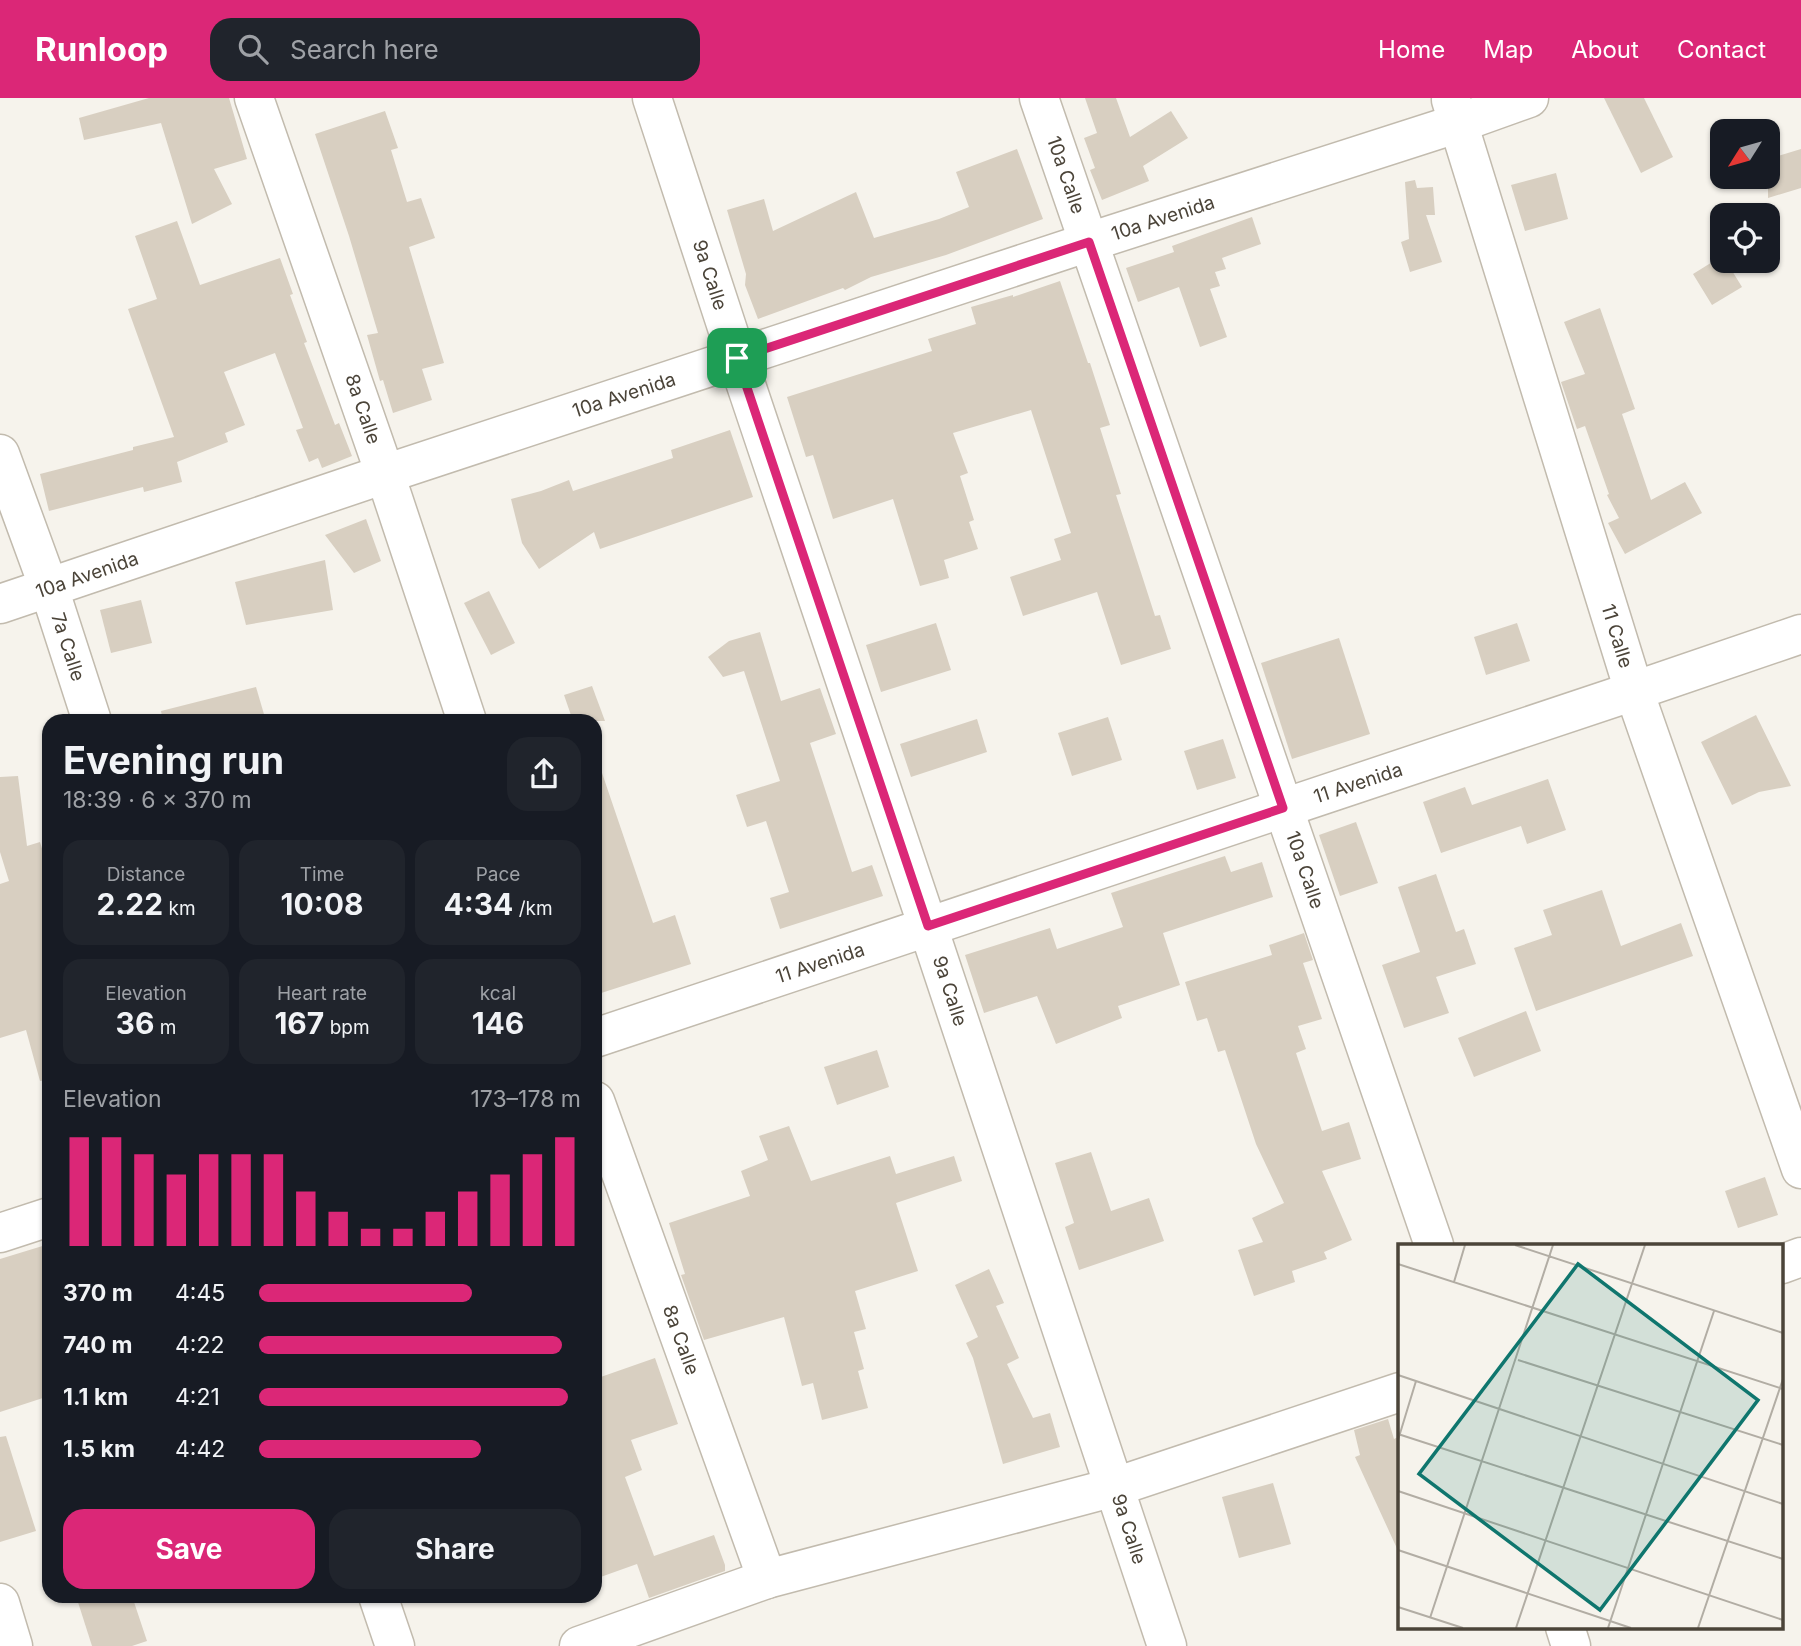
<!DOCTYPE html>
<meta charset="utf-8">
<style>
:root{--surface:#171b24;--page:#20242c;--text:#f1f3f6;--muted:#9ea1a6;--accent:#db2777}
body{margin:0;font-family:Inter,sans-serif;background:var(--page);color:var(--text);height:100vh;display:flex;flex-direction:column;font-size:26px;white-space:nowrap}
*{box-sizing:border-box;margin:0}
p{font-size:23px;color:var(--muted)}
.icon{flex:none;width:38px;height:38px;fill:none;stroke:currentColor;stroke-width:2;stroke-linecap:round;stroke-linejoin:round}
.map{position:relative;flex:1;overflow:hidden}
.drawer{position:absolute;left:42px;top:616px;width:560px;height:889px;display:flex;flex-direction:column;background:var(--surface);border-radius:21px;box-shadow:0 2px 5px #0004}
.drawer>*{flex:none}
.needle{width:46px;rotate:233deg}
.fabs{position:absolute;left:1710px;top:21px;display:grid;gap:14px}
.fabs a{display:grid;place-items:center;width:70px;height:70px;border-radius:14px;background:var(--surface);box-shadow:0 2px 5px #0004;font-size:35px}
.pin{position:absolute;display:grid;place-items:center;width:60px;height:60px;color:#fff;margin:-30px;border-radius:14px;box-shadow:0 4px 10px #0006}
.round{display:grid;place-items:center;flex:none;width:74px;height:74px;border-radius:21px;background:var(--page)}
.overview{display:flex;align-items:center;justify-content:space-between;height:119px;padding:0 21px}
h1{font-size:38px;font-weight:700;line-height:52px}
.metrics{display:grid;grid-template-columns:repeat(3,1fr);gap:10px;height:119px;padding:7px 21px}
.metrics div{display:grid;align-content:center;border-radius:18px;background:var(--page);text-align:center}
.metrics b{font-size:30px;font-weight:700}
.metrics small{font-size:19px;font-weight:400}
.metrics p{font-size:19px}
.chart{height:196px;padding:14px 21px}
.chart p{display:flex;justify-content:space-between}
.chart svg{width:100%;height:126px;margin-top:7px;stroke:var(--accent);stroke-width:6}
.primary-button{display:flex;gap:14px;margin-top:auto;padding:14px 21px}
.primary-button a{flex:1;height:80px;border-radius:21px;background:var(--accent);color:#fff;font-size:28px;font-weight:700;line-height:80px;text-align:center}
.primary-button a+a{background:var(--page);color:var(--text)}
ul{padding:0 21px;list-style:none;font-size:23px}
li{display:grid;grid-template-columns:112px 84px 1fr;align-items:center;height:52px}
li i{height:18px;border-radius:9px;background:var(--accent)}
header{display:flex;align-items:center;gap:42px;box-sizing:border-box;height:98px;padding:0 35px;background:var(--accent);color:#fff}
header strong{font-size:33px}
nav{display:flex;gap:38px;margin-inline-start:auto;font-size:24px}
.search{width:490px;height:63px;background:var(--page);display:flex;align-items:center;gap:18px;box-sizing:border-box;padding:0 24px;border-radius:21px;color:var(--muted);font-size:26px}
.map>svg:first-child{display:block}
.building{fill:#d8cfc1}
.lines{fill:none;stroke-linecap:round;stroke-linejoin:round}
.minor-casing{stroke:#c2bbae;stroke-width:41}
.tertiary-casing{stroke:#c2bbae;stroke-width:41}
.minor{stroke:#fff;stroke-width:38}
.tertiary{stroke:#fff;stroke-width:38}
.route-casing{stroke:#fff;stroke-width:14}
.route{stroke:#db2777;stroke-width:9}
.labels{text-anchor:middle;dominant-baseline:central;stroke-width:5;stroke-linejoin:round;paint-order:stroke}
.street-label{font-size:19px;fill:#4b4439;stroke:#fff}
.inset-road{fill:none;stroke:#b2ada4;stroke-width:2}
.view{fill:#0f766e;fill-opacity:0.15;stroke:#0f766e;stroke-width:3.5}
.inset-edge{fill:none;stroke:#4b4439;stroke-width:3.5}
</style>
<header>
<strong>Runloop</strong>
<div class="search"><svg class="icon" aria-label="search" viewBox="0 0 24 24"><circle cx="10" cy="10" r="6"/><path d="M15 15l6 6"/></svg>Search here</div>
<nav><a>Home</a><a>Map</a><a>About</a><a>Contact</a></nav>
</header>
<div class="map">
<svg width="1801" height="1548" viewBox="0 0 1801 1548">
<rect width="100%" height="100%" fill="#f6f3ec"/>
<g class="building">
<polygon points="149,0 229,0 247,61 214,71 232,106 192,126 161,25 84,42 79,20"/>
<polygon points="1085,0 1116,0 1130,39 1171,13 1188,40 1143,68 1149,83 1102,102 1090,72 1095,70 1084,40 1097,35"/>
<polygon points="1604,0 1644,0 1673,59 1641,75"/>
<polygon points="385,13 398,50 391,52 407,104 421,100 435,140 409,149 444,265 422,271 432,302 393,315 383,282 380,283 367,237 378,235 349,138 315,36"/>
<polygon points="1017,51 1043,121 946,157 871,179 845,192 843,190 758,221 745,187 746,176 727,112 764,101 773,133 856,94 874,140 939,121 969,109 956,74"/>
<polygon points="1801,51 1801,90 1768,100 1768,61"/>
<polygon points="1556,75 1568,121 1525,133 1511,87"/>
<polygon points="1415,82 1417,90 1433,89 1435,117 1426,117 1442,164 1410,174 1401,144 1409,141 1405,84"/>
<polygon points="1252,119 1261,146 1222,160 1226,171 1215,174 1220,188 1210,191 1227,239 1200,249 1179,189 1138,204 1126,170 1174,154 1172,148"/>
<polygon points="177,123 200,187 280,160 293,196 290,197 307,244 304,245 335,327 339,325 352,358 322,370 318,360 309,364 296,332 303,330 275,255 224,274 245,327 225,335 228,344 177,364 182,384 144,394 143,389 49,413 40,376 133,352 133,349 174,339 128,211 157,201 135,138"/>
<polygon points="1722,158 1722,163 1726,163 1742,189 1712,207 1693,176"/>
<polygon points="1060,183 1088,265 1090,265 1110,327 1100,330 1121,396 1116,397 1155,518 1160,517 1171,551 1121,567 1097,494 1023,518 1010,479 1061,462 1054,441 1071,435 1031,312 953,335 968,375 960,378 974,422 969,424 978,451 944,462 949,480 920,488 893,401 833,421 813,357 806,359 787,299 932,253 928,241 976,226 971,209 1013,197 1013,199"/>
<polygon points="1600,210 1635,311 1622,316 1651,402 1685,384 1702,415 1625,456 1608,425 1619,420 1607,397 1609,396 1585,328 1577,331 1561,284 1585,276 1564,224"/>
<polygon points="730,332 753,399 600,451 594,434 539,471 522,445 511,401 541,393 569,382 573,393 673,360 671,352"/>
<polygon points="366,421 381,463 354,475 325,437"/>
<polygon points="325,462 333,512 246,527 235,484"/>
<polygon points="489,493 515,545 491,557 464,505"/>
<polygon points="141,502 152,545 111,555 100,512"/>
<polygon points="936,525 951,572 881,594 866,547"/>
<polygon points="1517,525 1530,563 1486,577 1474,539"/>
<polygon points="760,534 781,603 820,590 836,636 810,645 852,774 872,767 883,798 780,831 770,800 789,794 766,723 747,729 736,697 780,683 744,573 723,579 708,559 729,543"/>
<polygon points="1339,540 1370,636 1292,661 1261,565"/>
<polygon points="592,588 605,623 573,623 564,597"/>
<polygon points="256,589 266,623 163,623 161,613"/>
<polygon points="1756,617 1791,688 1759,694 1732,707 1701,644"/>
<polygon points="1108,619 1122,662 1072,678 1058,635"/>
<polygon points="977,621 987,654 911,679 900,646"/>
<polygon points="1223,641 1236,680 1197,692 1184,653"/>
<polygon points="600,669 653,825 675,817 691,866 595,897 595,670"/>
<polygon points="18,678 27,748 40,744 49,773 49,982 40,983 26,932 0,940 0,786 9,783 0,754 0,679"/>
<polygon points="1548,681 1566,732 1527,746 1521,728 1441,755 1423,704 1465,689 1472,707"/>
<polygon points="1356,724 1378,785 1340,798 1319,737"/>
<polygon points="1225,758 1231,774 1262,764 1273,799 1163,835 1180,887 1118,908 1122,920 1056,946 1037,898 984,915 965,857 1050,830 1057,851 1123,829 1111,795"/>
<polygon points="1436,776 1456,834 1464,831 1476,866 1436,879 1449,915 1404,930 1382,867 1420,854 1398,789"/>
<polygon points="1602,792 1621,848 1681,825 1693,858 1536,913 1514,850 1552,837 1543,812"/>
<polygon points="1304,835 1313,862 1303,865 1322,921 1298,928 1306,951 1296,955 1322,1033 1349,1024 1361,1061 1322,1073 1352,1142 1324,1154 1327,1161 1292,1173 1295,1184 1254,1198 1238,1152 1263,1144 1252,1120 1284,1105 1256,1046 1225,952 1218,954 1207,920 1197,923 1185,884 1272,857 1269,847"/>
<polygon points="1526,913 1541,953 1474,979 1458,940"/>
<polygon points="877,952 889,989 837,1007 824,969"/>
<polygon points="789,1028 811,1083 890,1058 896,1076 954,1058 962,1083 896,1105 918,1173 855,1193 866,1231 854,1234 864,1271 858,1273 868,1310 822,1322 813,1285 802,1288 784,1219 704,1242 681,1177 685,1176 669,1125 750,1098 741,1073 768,1062 759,1038"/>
<polygon points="1091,1054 1111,1113 1149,1100 1164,1143 1079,1172 1065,1129 1074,1125 1055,1065"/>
<polygon points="1765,1079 1778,1117 1738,1130 1725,1093"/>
<polygon points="49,1146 49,1298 0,1314 0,1161"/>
<polygon points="989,1171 1004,1205 996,1208 1019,1260 1007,1266 1033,1320 1050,1315 1060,1349 1003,1366 973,1260 966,1245 978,1239 955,1187"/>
<polygon points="655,1260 678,1326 631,1342 642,1372 625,1379 654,1458 714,1437 725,1467 725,1473 649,1500 637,1466 595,1481 595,1281"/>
<polygon points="1388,1321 1394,1341 1400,1338 1400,1457 1355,1359 1360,1357 1354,1332"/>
<polygon points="6,1338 36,1433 0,1444 0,1339"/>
<polygon points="1273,1385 1291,1446 1239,1460 1222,1399"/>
<polygon points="76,1498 132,1498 147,1543 132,1548 92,1548"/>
</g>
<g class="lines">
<g class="minor-casing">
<g id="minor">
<polyline points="254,0 385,376 467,623"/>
<polyline points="652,0 737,260 928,829 1167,1548"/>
<polyline points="1039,0 1434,1147"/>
<polyline points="1451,2 1634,593 1801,1071"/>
<polyline points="0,356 49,490 92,623"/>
<polyline points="0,506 385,376 1089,144 1459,25 1529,0"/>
<polyline points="595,1003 767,1481"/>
<polyline points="1782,1166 1801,1159"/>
<polyline points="378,1498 395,1548"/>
<polyline points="0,1505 13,1548"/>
<polyline points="1565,1529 1571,1548"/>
<polyline points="579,1548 767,1481 1115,1389 1400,1294"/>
</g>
</g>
<g class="tertiary-casing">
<g id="tertiary">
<polyline points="595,940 1634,593 1801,536"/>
<polyline points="0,1135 49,1119"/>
</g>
</g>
<use href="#minor" class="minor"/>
<use href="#tertiary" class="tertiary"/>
</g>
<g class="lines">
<g class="route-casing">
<polygon id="route" points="1089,144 1283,710 928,828 737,260"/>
</g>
<use href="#route" class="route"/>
</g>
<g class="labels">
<g class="street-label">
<text transform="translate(1066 77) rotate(71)">10a Calle</text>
<text transform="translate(1163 120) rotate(-18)">10a Avenida</text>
<text transform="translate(710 177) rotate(72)">9a Calle</text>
<text transform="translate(624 297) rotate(-18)">10a Avenida</text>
<text transform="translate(363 311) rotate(71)">8a Calle</text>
<text transform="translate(87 477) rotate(-19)">10a Avenida</text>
<text transform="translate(1617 538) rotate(73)">11 Calle</text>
<text transform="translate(68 549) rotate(72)">7a Calle</text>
<text transform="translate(1358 685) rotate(-18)">11 Avenida</text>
<text transform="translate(1305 772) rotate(71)">10a Calle</text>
<text transform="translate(820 865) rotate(-18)">11 Avenida</text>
<text transform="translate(950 893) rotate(72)">9a Calle</text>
<text transform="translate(681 1242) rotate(70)">8a Calle</text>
<text transform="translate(1129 1431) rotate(72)">9a Calle</text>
</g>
</g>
<g transform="translate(1398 1146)">
<rect width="385" height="385" fill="#f6f3ec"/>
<path class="inset-road" d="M 117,1 L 385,89M 0,20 L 385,145M 56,38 L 67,1M 120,116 L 385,201M 0,131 L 385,260M 0,190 L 385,315M 0,196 L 18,137M 0,247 L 385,376M 0,306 L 233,384M 0,363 L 65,384M 32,374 L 155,1M 118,384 L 247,1M 210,384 L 316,67M 300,384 L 385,135"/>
<path class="view" d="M 180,20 L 360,156 L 202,366 L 21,230 Z"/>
<rect width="385" height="385" class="inset-edge"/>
</g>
</svg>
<div class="fabs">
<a><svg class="needle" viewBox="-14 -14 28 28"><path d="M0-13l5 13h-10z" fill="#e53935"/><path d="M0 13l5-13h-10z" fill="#9ea1a6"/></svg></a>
<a><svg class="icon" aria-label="locate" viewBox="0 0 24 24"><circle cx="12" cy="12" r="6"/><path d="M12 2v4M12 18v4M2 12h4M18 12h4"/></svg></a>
</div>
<div class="pin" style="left:737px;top:260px;background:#1e9e55"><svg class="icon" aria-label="arrive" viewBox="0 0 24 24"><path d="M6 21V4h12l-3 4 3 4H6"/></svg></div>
<section class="drawer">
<div class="overview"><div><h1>Evening run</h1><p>18:39 · 6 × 370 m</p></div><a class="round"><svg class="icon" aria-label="share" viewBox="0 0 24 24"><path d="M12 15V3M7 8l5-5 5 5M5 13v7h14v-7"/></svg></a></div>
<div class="metrics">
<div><p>Distance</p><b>2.22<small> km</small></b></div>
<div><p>Time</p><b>10:08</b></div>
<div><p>Pace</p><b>4:34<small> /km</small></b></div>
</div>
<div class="metrics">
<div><p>Elevation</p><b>36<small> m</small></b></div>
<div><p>Heart rate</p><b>167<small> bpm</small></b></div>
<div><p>kcal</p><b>146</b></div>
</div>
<div class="chart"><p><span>Elevation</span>173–178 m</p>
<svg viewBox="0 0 160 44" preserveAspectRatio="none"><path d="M5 44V6M15 44V6M25 44V12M35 44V19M45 44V12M55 44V12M65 44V12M75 44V25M85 44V32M95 44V38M105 44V38M115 44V32M125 44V25M135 44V19M145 44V12M155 44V6"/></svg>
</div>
<ul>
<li><b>370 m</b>4:45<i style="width:66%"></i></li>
<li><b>740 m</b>4:22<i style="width:94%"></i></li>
<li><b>1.1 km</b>4:21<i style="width:96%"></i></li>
<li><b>1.5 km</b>4:42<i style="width:69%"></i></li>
</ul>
<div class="primary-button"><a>Save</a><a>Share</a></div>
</section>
</div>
